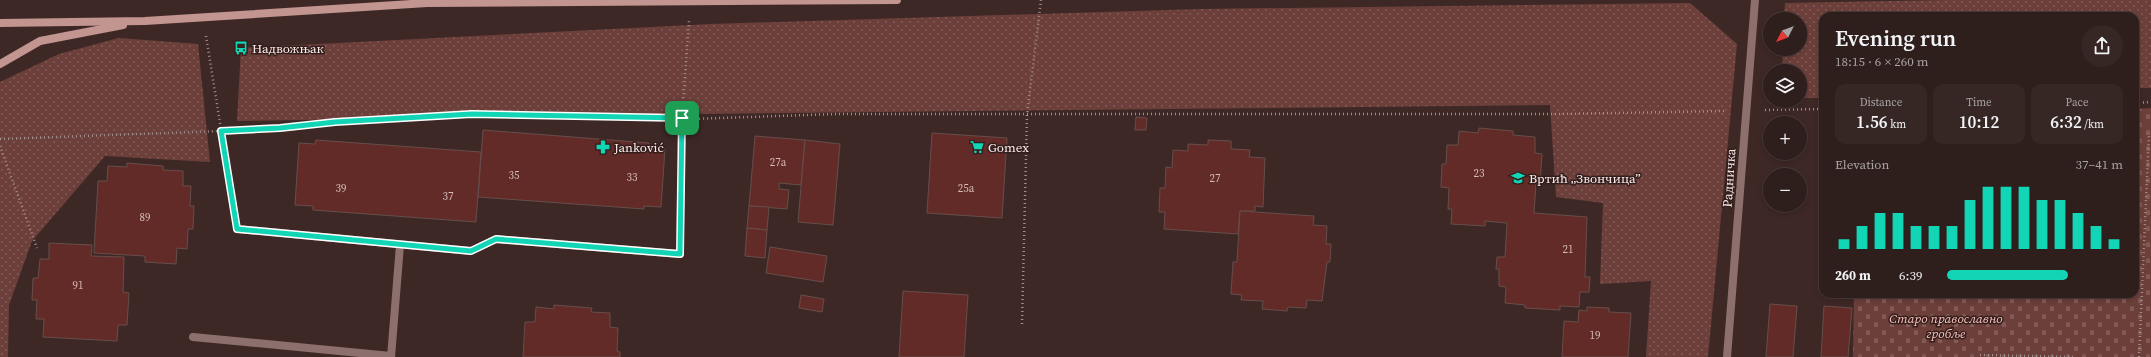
<!DOCTYPE html>
<meta charset="utf-8">
<style>
:root{--surface:#2e1e1c;--page:#362725;--text:#f1f3f6;--muted:#a7a2a3;--line:#493c3b;--accent:#11d5b4}
body{margin:0;font-family:"Source Serif 4",serif;background:var(--page);color:var(--text);height:100vh;display:flex;flex-direction:column;font-size:15px;white-space:nowrap}
*{box-sizing:border-box;margin:0}
p{font-size:13px;color:var(--muted)}
.icon{flex:none;width:22px;height:22px;fill:none;stroke:currentColor;stroke-width:2;stroke-linecap:round;stroke-linejoin:round}
.map{position:relative;flex:1;overflow:hidden}
.drawer{position:absolute;left:1819px;top:12px;width:320px;height:286px;display:flex;flex-direction:column;background:var(--surface);border-radius:12px;box-shadow:0 2px 6px #0003,0 0 0 1px var(--line)}
.drawer>*{flex:none}
.needle{width:26px;rotate:228deg}
.controls{position:absolute;left:1763px;top:12px;display:grid;gap:8px}
.controls a{display:grid;place-items:center;width:44px;height:44px;border-radius:50%;background:var(--surface);box-shadow:0 2px 6px #0003,0 0 0 1px var(--line);font-size:20px}
.pin{position:absolute;display:grid;place-items:center;width:34px;height:34px;color:#fff;margin:-17px;border-radius:8px;box-shadow:0 2px 6px #0006}
.round{display:grid;place-items:center;flex:none;width:42px;height:42px;border-radius:21px;background:var(--page)}
.overview{display:flex;align-items:center;justify-content:space-between;height:68px;padding:0 16px}
h1{font-size:22px;font-weight:600;line-height:30px}
.metrics{display:grid;grid-template-columns:repeat(3,1fr);gap:6px;height:68px;padding:4px 16px}
.metrics div{display:grid;align-content:center;border-radius:10px;background:var(--page);text-align:center}
.metrics b{font-size:17px;font-weight:600}
.metrics small{font-size:11px;font-weight:400}
.metrics p{font-size:11px}
.chart{height:112px;padding:8px 16px}
.chart p{display:flex;justify-content:space-between}
.chart svg{width:100%;height:72px;margin-top:4px;stroke:var(--accent);stroke-width:6}
ul{padding:0 16px;list-style:none;font-size:13px}
li{display:grid;grid-template-columns:64px 48px 1fr;align-items:center;height:30px}
li i{height:10px;border-radius:5px;background:var(--accent)}
.map>svg:first-child{display:block}
.grass{fill:url(#grass-dots)}
.cemetery{fill:url(#cemetery-stones)}
.building{fill:#632b27;stroke:#664e4b}
.lines{fill:none;stroke-linecap:round;stroke-linejoin:round}
.path{stroke:#a2908e;stroke-width:2.5;stroke-dasharray:1 3;stroke-linecap:butt}
.lane{stroke:#8d706d;stroke-width:8}
.street{stroke:#8d706d;stroke-width:8}
.secondary{stroke:#c29590;stroke-width:8}
.route-casing{stroke:#fff;stroke-width:8}
.route{stroke:#11d5b4;stroke-width:5}
.labels{text-anchor:middle;dominant-baseline:central;stroke-width:3;stroke-linejoin:round;paint-order:stroke}
.number-label{font-size:11px;fill:#d5bcb9}
.poi-label{font-size:13px;fill:#fbecea;stroke:#331e1c;text-anchor:start}
.street-label{font-size:13px;fill:#fbecea;stroke:#331e1c}
.park-label{font-size:13px;font-style:italic;fill:#fec4be;stroke:#331e1c}
</style>
<div class="map">
<svg width="2151" height="357" viewBox="0 0 2151 357">
<defs>
<pattern id="grass-dots" width="8" height="8" patternUnits="userSpaceOnUse"><rect width="8" height="8" fill="#6c3f3a"/><path d="M2 2h.1M6 6h.1" fill="none" stroke="#825b57" stroke-width="1.8" stroke-linecap="round"/></pattern>
<pattern id="cemetery-stones" width="16" height="16" patternUnits="userSpaceOnUse"><rect width="16" height="16" fill="#6c3f3a"/><path d="M2 7V4a2 2 0 0 1 4 0v3zM10 15v-3a2 2 0 0 1 4 0v3z" fill="#825b57"/></pattern>
</defs>
<rect width="100%" height="100%" fill="#3e2826"/>
<g class="grass">
<polygon points="1946,0 2151,0 2151,88 2135,88 2135,16 1823,16 1823,98 1800,98 1800,71 1782,71 1783,49 1800,49 1800,19 1784,19 1785,3"/>
<polygon points="1690,3 1737,44 1708,357 1646,357 1651,281 1600,284 1603,203 1556,197 1550,105 689,114 237,121 241,48 711,24 1200,9"/>
<polygon points="119,38 198,44 210,162 105,156 32,241 9,305 8,357 0,357 0,82 59,54"/>
</g>
<polygon class="cemetery" points="2151,108 2151,357 1853,357 1854,294 2135,294 2135,109"/>
<g class="building">
<polygon points="1136,117 1147,118 1146,130 1135,130"/>
<polygon points="1479,128 1513,131 1513,135 1535,137 1535,153 1542,154 1540,184 1536,184 1534,213 1587,217 1585,277 1590,277 1589,292 1580,292 1579,307 1560,306 1560,310 1525,308 1525,305 1505,303 1506,287 1499,286 1499,269 1496,269 1497,257 1505,257 1507,223 1485,221 1485,226 1451,224 1452,209 1448,209 1449,188 1441,187 1442,164 1446,164 1447,145 1458,145 1459,131 1478,133"/>
<polygon points="483,130 649,143 649,148 665,149 661,207 644,206 644,209 478,197"/>
<polygon points="932,133 1007,138 1002,218 927,213"/>
<polygon points="755,136 805,140 801,185 779,183 779,189 789,190 787,209 749,206"/>
<polygon points="316,140 481,152 476,222 313,210 313,206 295,205 299,143 315,144"/>
<polygon points="805,140 840,144 833,225 798,222"/>
<polygon points="1208,140 1231,141 1231,149 1250,150 1249,157 1265,158 1263,207 1255,206 1255,211 1240,211 1238,234 1164,229 1165,212 1159,212 1160,188 1165,188 1166,167 1172,168 1173,150 1188,151 1188,144 1208,145"/>
<polygon points="127,163 163,166 163,170 183,171 183,186 191,186 190,206 194,206 193,229 188,229 187,249 177,248 176,264 145,262 145,256 94,253 98,181 107,181 108,166 127,167"/>
<polygon points="749,206 769,207 767,230 747,228"/>
<polygon points="1240,211 1314,216 1313,225 1327,226 1326,244 1331,244 1330,262 1327,262 1322,301 1307,300 1306,308 1288,307 1287,311 1262,309 1263,301 1241,300 1242,295 1231,294 1233,262 1237,262"/>
<polygon points="747,228 767,230 765,258 745,256"/>
<polygon points="49,243 92,245 91,256 124,257 123,292 129,293 127,325 118,325 117,341 43,337 44,319 36,319 37,300 32,300 33,278 38,278 40,259 49,259"/>
<polygon points="770,247 827,256 823,282 766,273"/>
<polygon points="903,291 968,295 964,357 899,357"/>
<polygon points="801,295 824,299 822,312 799,308"/>
<polygon points="1770,304 1797,306 1793,357 1766,357"/>
<polygon points="554,305 592,308 591,312 610,313 610,327 618,328 617,351 620,352 620,357 523,357 525,322 535,322 536,307 554,309"/>
<polygon points="1824,306 1852,308 1848,357 1821,357"/>
<polygon points="1587,307 1609,308 1609,312 1631,313 1628,357 1562,357 1564,321 1578,322 1579,310 1587,311"/>
</g>
<g class="lines">
<g class="path">
<polyline points="206,36 234,210"/>
<polyline points="2135,103 2151,102"/>
<polyline points="1765,110 1823,109"/>
<polyline points="0,139 221,131 280,128 335,121 472,114 692,119 836,114 1556,114 1726,111"/>
<polyline points="0,146 37,248"/>
<polyline points="680,234 682,118 689,21"/>
<polyline points="1022,324 1027,115 1041,0"/>
<polyline points="1980,355 2076,357"/>
<polyline points="2139,357 2149,133"/>
</g>
<g class="lane">
<polyline points="237,229 471,251 496,239 680,254"/>
<polyline points="193,337 391,356"/>
</g>
<g class="street">
<polyline points="391,357 400,245"/>
<polyline points="1727,357 1755,0"/>
</g>
<g class="secondary">
<polyline points="0,23 145,21 427,3 897,0"/>
<polyline points="0,64 40,41 123,25"/>
</g>
</g>
<g class="lines">
<g class="route-casing">
<polygon id="route" points="472,114 682,118 680,254 496,239 471,251 237,229 221,131 280,128 335,122"/>
</g>
<use href="#route" class="route"/>
</g>
<defs>
<g id="bus-bare" transform="scale(1.08)"><path d="M-5-6H5V4H4V6H2V4H-2V6H-4V4H-5ZM-3.5-4V0h7V-4ZM-3.5 1.2v1.5H-2V1.2ZM2 1.2v1.5H3.5V1.2Z" fill="#11d5b4" stroke="#331e1c" stroke-width="2.5" paint-order="stroke"/></g>
<g id="pharmacy-bare" transform="scale(1.08)"><path d="M-2-6h4v4h4v4h-4v4h-4v-4h-4v-4h4Z" fill="#11d5b4" stroke="#331e1c" stroke-width="2.5" paint-order="stroke"/></g>
<g id="supermarket-bare" transform="scale(1.08)"><path d="M-6-5.5h2.5l.6 2H6L4.5 2H-2.5L-4.4-4H-6ZM-1.5 3.2a1.3 1.3 0 1 0 .1 0ZM3 3.2a1.3 1.3 0 1 0 .1 0Z" fill="#11d5b4" stroke="#331e1c" stroke-width="2.5" paint-order="stroke"/></g>
<g id="school-bare" transform="scale(1.08)"><path d="M0-5L7-2L0 1L-7-2ZM-4 1L0 2.5L4 1V4Q0 6-4 4Z" fill="#11d5b4" stroke="#331e1c" stroke-width="2.5" paint-order="stroke"/></g>
</defs>
<g fill-rule="evenodd">
<use href="#bus-bare" x="241" y="48"/>
<use href="#pharmacy-bare" x="603" y="147"/>
<use href="#supermarket-bare" x="977" y="147"/>
<use href="#school-bare" x="1518" y="178"/>
</g>
<g class="labels">
<g class="number-label">
<text x="778" y="162">27a</text>
<text x="1479" y="173">23</text>
<text x="514" y="175">35</text>
<text x="632" y="177">33</text>
<text x="1215" y="178">27</text>
<text x="341" y="188">39</text>
<text x="966" y="188">25a</text>
<text x="448" y="196">37</text>
<text x="145" y="217">89</text>
<text x="1568" y="249">21</text>
<text x="78" y="285">91</text>
<text x="1595" y="335">19</text>
</g>
<g class="poi-label">
<text x="252" y="48">Надвожњак</text>
<text x="614" y="147">Janković</text>
<text x="988" y="147">Gomex</text>
<text x="1529" y="178">Вртић „Звончица”</text>
</g>
<g class="street-label">
<text transform="translate(1729 178) rotate(-86)">Радничка</text>
</g>
<g class="park-label">
<text x="1946" y="318">Старо православно<tspan x="1946" dy="15">гробље</tspan></text>
</g>
</g>
</svg>
<div class="controls">
<a><svg class="needle" viewBox="-14 -14 28 28"><path d="M0-13l5 13h-10z" fill="#e53935"/><path d="M0 13l5-13h-10z" fill="#a7a2a3"/></svg></a>
<a><svg class="icon" aria-label="layers" viewBox="0 0 24 24"><path d="M12 4l9 5-9 5-9-5zM3 14l9 5 9-5"/></svg></a>
<a>+</a>
<a>−</a>
</div>
<div class="pin" style="left:682px;top:118px;background:#1e9e55"><svg class="icon" aria-label="arrive" viewBox="0 0 24 24"><path d="M6 21V4h12l-3 4 3 4H6"/></svg></div>
<section class="drawer">
<div class="overview"><div><h1>Evening run</h1><p>18:15 · 6 × 260 m</p></div><a class="round"><svg class="icon" aria-label="share" viewBox="0 0 24 24"><path d="M12 15V3M7 8l5-5 5 5M5 13v7h14v-7"/></svg></a></div>
<div class="metrics">
<div><p>Distance</p><b>1.56<small> km</small></b></div>
<div><p>Time</p><b>10:12</b></div>
<div><p>Pace</p><b>6:32<small> /km</small></b></div>
</div>
<div class="chart"><p><span>Elevation</span>37–41 m</p>
<svg viewBox="0 0 160 44" preserveAspectRatio="none"><path d="M5 44V38M15 44V30M25 44V22M35 44V22M45 44V30M55 44V30M65 44V30M75 44V14M85 44V6M95 44V6M105 44V6M115 44V14M125 44V14M135 44V22M145 44V30M155 44V38"/></svg>
</div>
<ul>
<li><b>260 m</b>6:39<i style="width:69%"></i></li>
</ul>
</section>
</div>
